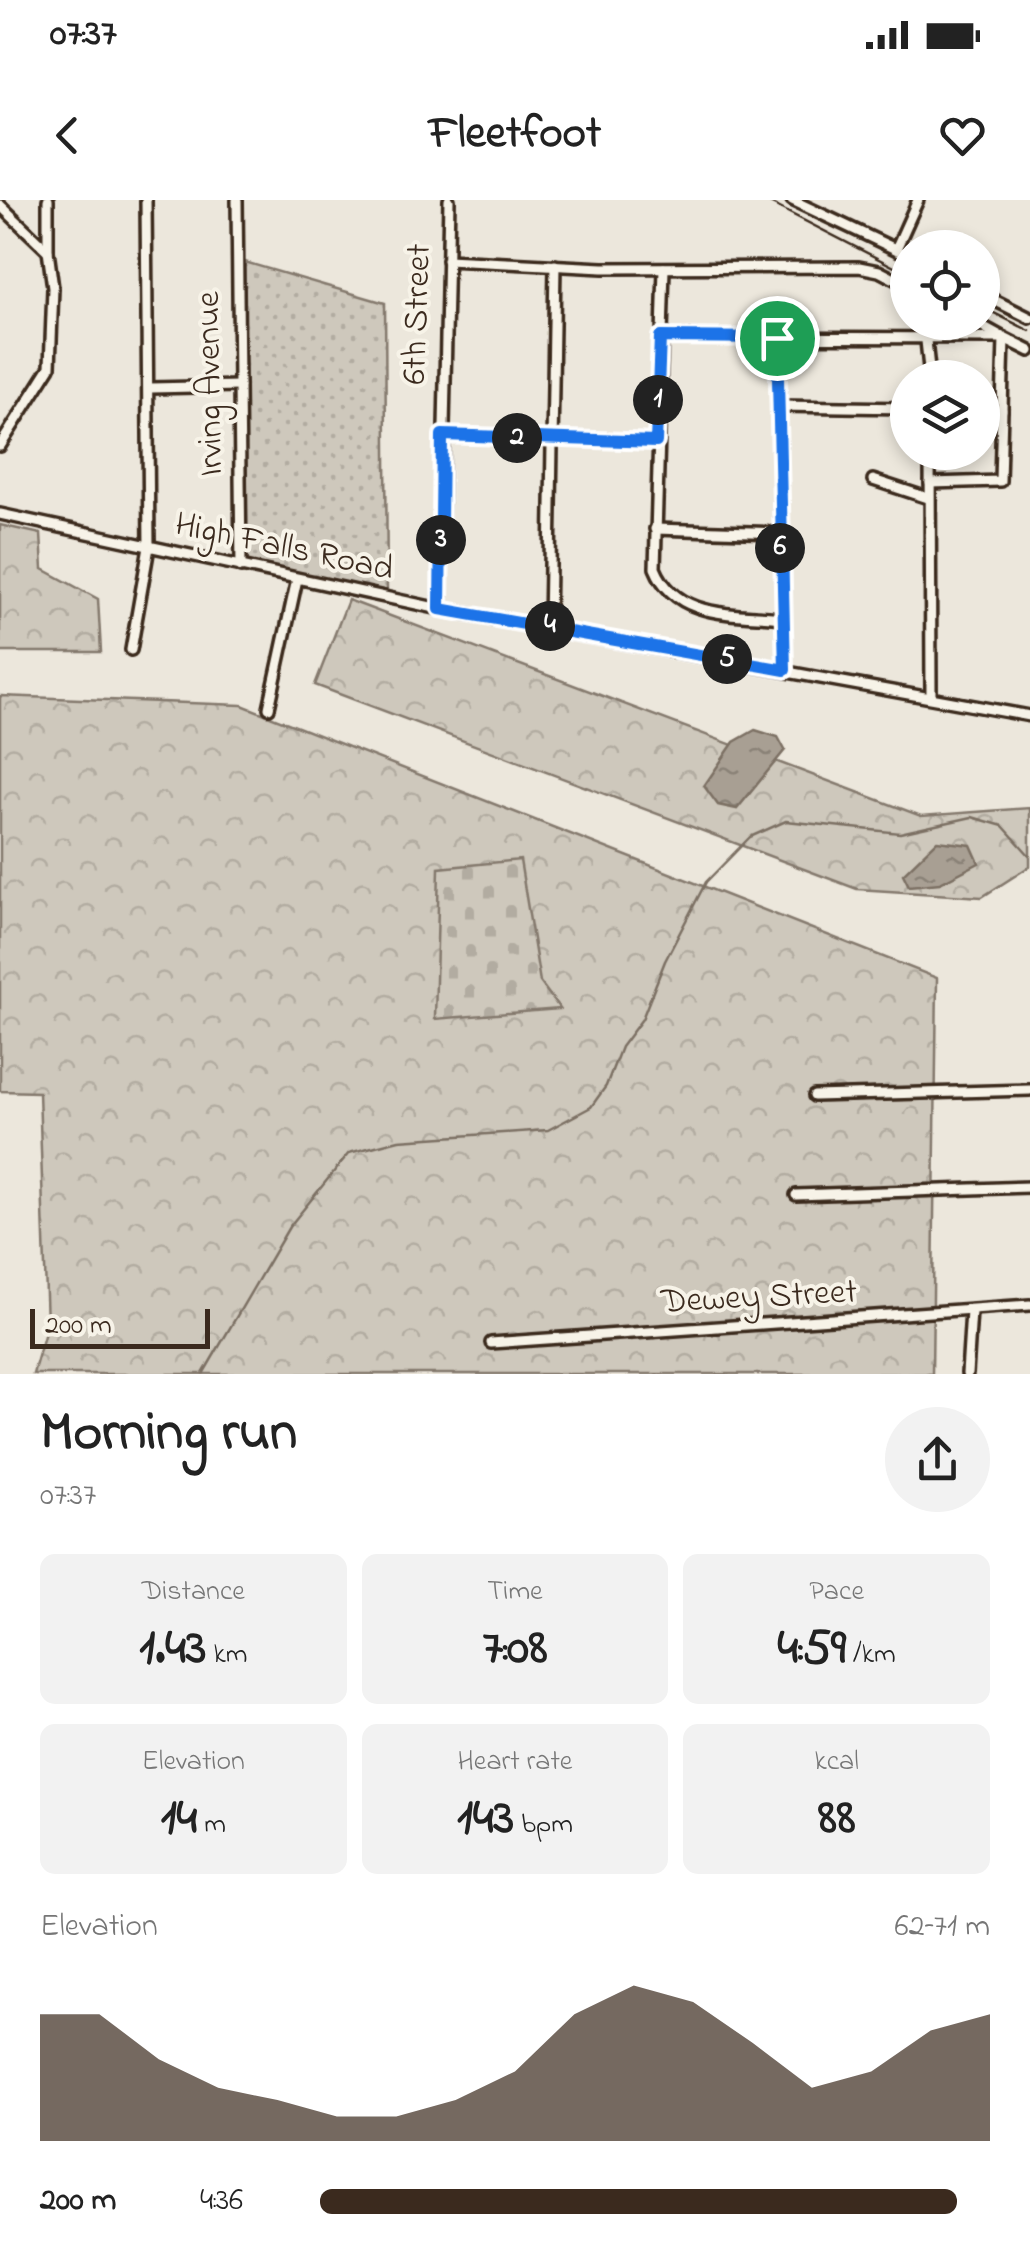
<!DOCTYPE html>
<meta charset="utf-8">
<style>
:root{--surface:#fff;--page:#f2f2f2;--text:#222;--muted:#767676;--accent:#3b2a1e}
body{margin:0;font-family:"Indie Flower",sans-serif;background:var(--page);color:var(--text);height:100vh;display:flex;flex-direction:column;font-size:38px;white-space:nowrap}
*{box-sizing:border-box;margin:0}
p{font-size:32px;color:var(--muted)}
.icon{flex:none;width:55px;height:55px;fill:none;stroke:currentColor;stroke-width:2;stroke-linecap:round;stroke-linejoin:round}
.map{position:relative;height:1174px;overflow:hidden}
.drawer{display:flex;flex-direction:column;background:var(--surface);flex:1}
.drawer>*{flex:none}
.tools{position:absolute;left:890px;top:30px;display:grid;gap:20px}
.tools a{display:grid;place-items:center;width:110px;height:110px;border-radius:50%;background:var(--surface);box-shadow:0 5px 15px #0003;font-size:50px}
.scale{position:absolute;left:30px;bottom:25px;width:180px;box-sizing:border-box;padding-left:10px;border:5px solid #3b2a1e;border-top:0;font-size:28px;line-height:35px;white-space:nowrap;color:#3b2a1e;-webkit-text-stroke:8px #f7f3e8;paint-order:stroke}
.pin{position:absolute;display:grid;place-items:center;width:85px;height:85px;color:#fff;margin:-42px;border:5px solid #fff;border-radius:50%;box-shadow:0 2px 10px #0007}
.km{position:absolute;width:50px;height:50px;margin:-25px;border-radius:50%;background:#222;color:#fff;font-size:28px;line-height:50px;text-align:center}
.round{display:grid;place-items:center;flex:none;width:105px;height:105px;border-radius:52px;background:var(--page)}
.overview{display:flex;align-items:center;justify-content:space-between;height:170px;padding:0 40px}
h1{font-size:55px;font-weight:800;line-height:75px}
.stats{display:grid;grid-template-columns:repeat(3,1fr);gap:15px;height:170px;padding:10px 40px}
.stats div{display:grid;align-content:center;border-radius:15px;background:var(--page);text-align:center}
.stats b{font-size:50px;font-weight:800}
.stats small{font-size:28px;font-weight:400}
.stats p{font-size:28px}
.chart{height:280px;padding:20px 40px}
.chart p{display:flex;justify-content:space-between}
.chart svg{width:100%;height:180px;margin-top:10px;fill:var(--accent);opacity:.7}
ul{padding:0 40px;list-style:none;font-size:32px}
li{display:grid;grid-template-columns:160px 120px 1fr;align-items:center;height:75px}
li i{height:25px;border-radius:12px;background:var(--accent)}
.status{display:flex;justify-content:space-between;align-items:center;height:70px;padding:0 50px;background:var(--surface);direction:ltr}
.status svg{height:28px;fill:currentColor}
header{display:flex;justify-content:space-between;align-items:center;height:130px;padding:0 40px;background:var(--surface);font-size:45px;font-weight:800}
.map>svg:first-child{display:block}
.grass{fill:url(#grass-dots);stroke:#84796d;stroke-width:2.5}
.forest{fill:url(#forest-crowns);stroke:#84796d;stroke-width:2.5}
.cemetery{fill:url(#cemetery-stones);stroke:#84796d;stroke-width:2.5}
.water{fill:url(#water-ripples);stroke:#7c7064;stroke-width:2.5}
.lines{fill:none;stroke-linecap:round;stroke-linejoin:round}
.stream{stroke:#7c7064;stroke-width:2.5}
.minor-casing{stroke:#3b2a1e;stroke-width:16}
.minor{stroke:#f7f3e8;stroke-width:9}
.rail{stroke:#3b2a1e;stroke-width:2.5}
.route-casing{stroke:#fff;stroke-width:20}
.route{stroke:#1a73e8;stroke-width:12}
.labels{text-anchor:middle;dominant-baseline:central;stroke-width:8;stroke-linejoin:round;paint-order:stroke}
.street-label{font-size:35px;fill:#3b2a1e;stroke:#f7f3e8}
</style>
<div class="status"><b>07:37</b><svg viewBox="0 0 49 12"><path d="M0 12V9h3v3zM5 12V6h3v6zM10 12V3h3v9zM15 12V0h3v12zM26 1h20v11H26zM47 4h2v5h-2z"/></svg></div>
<header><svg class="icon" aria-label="back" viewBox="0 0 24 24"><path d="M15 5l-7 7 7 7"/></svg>Fleetfoot<svg class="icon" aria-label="heart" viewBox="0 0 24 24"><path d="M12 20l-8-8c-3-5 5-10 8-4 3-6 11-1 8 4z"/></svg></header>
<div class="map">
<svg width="1030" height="1174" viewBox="0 0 1030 1174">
<defs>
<pattern id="grass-dots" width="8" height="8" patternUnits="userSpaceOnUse" patternTransform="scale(2.5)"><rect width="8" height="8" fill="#cec8bc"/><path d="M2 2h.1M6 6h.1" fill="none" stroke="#b2aca1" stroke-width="1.8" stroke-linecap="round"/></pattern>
<pattern id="forest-crowns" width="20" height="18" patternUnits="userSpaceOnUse" patternTransform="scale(2.5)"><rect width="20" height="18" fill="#cec8bc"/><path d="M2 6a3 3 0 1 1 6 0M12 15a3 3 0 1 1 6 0" fill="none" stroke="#b2aca1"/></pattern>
<pattern id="cemetery-stones" width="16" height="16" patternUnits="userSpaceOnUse" patternTransform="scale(2.5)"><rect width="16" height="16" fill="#cec8bc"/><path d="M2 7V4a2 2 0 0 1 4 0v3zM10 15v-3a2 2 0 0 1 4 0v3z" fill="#b2aca1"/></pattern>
<pattern id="water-ripples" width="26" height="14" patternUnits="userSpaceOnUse" patternTransform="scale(2.5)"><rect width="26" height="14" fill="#a89f93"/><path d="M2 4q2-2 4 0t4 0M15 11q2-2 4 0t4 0" fill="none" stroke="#8a8277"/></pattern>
</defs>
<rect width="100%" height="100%" fill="#ece7dc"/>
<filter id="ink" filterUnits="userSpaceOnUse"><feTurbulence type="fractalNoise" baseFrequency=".01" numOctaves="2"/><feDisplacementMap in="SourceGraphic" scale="20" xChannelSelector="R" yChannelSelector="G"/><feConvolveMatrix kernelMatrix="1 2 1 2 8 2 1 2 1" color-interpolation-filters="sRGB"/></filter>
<g filter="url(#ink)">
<polygon class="grass" points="238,60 385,103 387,396 242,365"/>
<g class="forest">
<polygon points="0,325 41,334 43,369 98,399 101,452 0,452"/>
<polygon points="348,400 921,616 1030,608 1030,666 982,697 857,689 315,485"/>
<polygon points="0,496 242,505 937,778 932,1174 33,1174 47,1125 39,892 0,891"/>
</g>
<polygon class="cemetery" points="520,660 540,782 560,809 435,819 439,668"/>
<g class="water">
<polygon points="755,530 778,537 785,550 737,609 718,605 704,586 734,542"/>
<polygon points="937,641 971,645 979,663 940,683 909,686 903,674"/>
</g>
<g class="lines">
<polyline class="stream" points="203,1174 289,1027 349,953 399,940 548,930 591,907 606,886 621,847 642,819 665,761 706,682 750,637 786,621 900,633 972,617 1003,626 1030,656"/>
<g class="minor-casing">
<g id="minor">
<polyline points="48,0 48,51"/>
<polyline points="237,0 241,367"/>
<polyline points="792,0 908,55"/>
<polyline points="0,5 48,51 53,88 50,167 0,246"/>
<polyline points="896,49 918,0"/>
<polyline points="447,60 603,68 859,67 879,71 908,86"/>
<path d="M 664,68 L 655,368 C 676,420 736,413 782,418"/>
<polyline points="982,94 1030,118"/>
<polyline points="924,122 930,178"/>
<polyline points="660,137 1004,138 1030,151"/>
<polyline points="777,138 785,470"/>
<polyline points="151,188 239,186"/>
<polyline points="778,206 908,208"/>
<polyline points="982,210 1002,210"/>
<polyline points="442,235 656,242"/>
<polyline points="930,252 931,496"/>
<polyline points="873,280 928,298"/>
<polyline points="930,283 1000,281 1004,138 975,122"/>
<polyline points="0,314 440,409 1030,516"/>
<polyline points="655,329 779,333"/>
<polyline points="440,409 449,0"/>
<polyline points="549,426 555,65"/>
<polyline points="131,450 149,347 146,0"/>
<polyline points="269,508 297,379"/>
<polyline points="814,896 1030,890"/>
<polyline points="796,995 1030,987"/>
<polyline points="491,1143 1030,1105"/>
<polyline points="967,1174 971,1111"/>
</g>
</g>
<use href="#minor" class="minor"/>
<g class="rail">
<polyline points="764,0 908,74"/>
<polyline points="982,107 1030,131"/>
</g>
</g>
</g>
<g class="lines" filter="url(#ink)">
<g class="route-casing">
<polygon id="route" points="660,137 777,138 785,470 440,409 442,235 656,242"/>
</g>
<use href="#route" class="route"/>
</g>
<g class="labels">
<g class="street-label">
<text transform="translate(418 114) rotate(-88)">6th Street</text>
<text transform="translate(211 184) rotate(-91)">Irving Avenue</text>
<text transform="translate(284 348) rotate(12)">High Falls Road</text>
<text transform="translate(759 1098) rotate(-3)">Dewey Street</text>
</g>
</g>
</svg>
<div class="tools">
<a><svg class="icon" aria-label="locate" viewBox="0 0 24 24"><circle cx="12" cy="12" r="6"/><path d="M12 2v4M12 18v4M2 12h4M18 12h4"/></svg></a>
<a><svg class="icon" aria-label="layers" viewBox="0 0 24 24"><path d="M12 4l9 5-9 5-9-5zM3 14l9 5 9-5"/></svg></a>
</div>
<div class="scale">200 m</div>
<div class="pin" style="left:777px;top:138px;background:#1e9e55"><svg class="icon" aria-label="arrive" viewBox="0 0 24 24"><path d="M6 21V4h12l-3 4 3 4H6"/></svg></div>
<b class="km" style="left:658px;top:200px">1</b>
<b class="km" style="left:517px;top:238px">2</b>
<b class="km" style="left:441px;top:340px">3</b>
<b class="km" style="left:550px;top:426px">4</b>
<b class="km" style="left:727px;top:459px">5</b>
<b class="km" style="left:780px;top:348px">6</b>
</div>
<section class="drawer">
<div class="overview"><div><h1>Morning run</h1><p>07:37</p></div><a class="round"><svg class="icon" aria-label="share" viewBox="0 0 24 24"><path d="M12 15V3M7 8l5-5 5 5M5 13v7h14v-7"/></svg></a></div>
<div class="stats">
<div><p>Distance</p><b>1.43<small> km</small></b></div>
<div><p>Time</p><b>7:08</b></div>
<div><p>Pace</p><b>4:59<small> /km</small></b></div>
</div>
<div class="stats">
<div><p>Elevation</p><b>14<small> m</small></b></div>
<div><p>Heart rate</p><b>143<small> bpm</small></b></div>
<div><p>kcal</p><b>88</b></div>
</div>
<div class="chart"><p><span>Elevation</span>62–71 m</p>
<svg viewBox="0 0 160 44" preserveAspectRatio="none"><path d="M0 44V13L10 13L20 24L30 31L40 34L50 38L60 38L70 34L80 27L90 13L100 6L110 10L120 20L130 31L140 27L150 17L160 13V44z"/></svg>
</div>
<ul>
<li><b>200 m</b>4:36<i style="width:95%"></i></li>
</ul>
</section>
